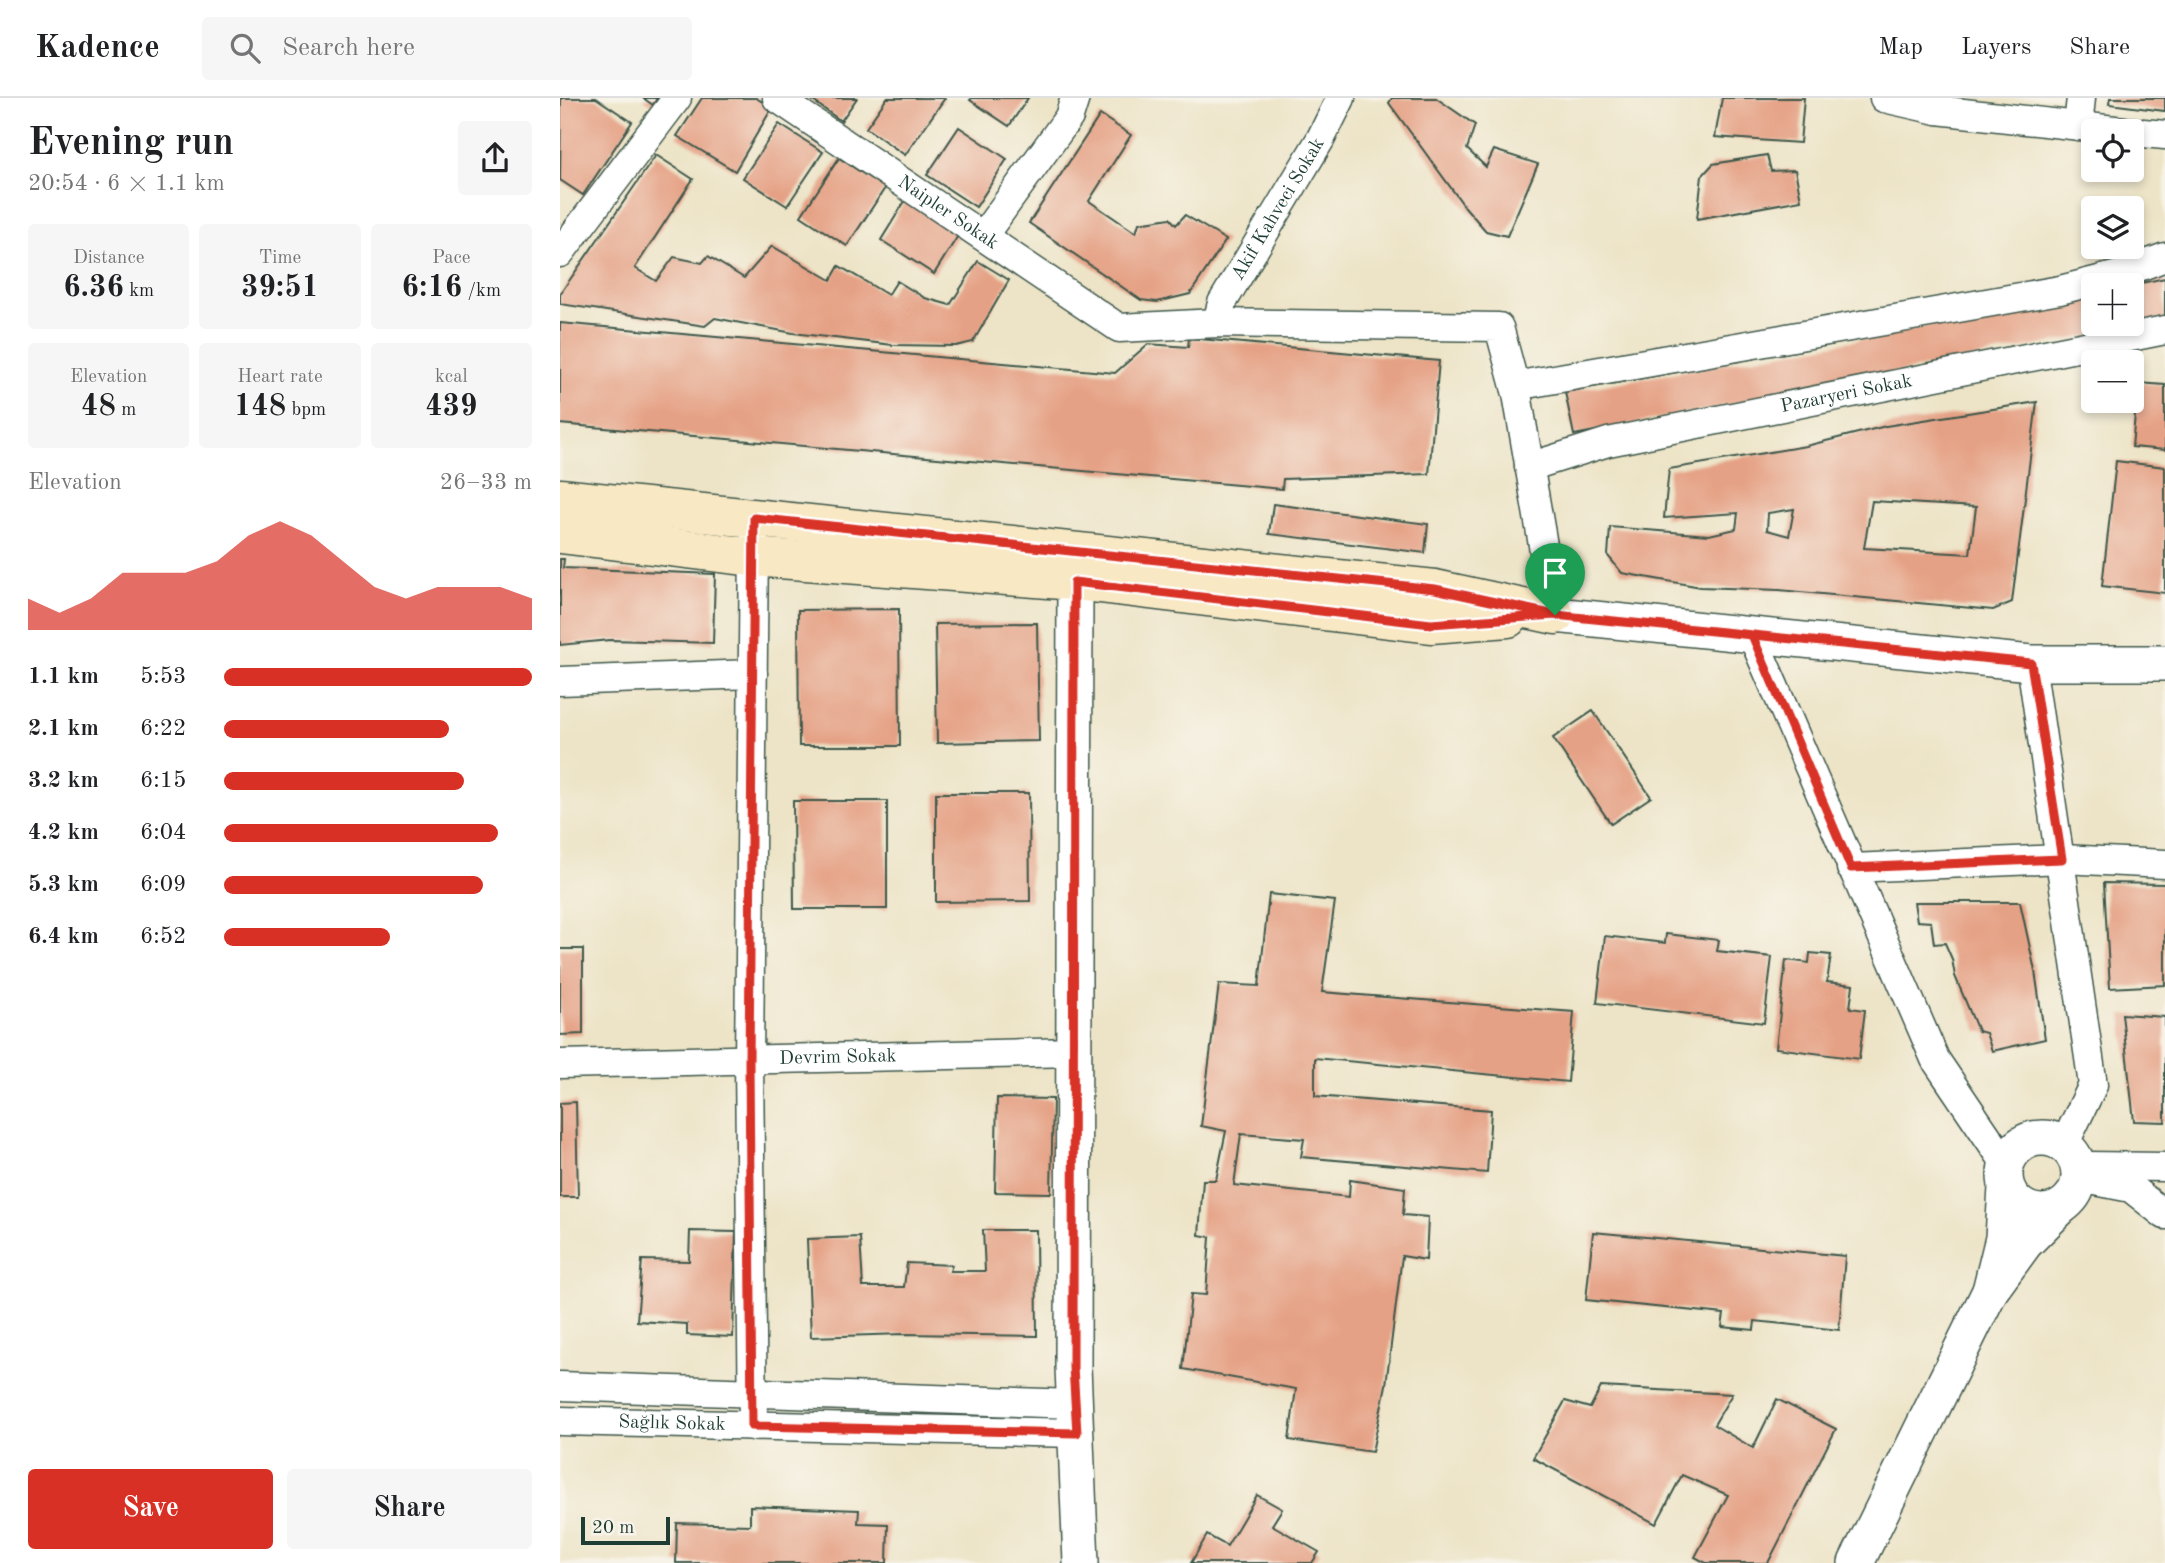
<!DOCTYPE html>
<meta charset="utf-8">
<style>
:root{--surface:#fff;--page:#f6f6f6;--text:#202124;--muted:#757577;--line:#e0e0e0;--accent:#d93025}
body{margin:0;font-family:"Old Standard TT",serif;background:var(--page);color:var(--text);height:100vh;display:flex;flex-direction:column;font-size:26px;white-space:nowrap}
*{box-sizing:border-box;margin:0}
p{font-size:23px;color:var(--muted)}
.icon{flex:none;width:38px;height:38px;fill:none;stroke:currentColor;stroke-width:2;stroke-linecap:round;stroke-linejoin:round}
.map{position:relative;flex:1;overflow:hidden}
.drawer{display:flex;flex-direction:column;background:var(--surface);width:560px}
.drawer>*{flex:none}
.controls{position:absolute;left:1521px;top:21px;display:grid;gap:14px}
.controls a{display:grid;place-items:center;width:63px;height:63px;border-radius:7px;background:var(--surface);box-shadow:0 4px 10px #0003;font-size:35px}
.scale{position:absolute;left:21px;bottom:18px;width:89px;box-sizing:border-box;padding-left:7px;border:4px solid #1f3d34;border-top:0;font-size:19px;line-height:24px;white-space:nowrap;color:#1f3d34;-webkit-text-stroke:5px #f7f3e8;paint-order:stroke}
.pin{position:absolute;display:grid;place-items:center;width:60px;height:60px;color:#fff;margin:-72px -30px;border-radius:50% 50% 50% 0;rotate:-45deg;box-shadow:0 0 7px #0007}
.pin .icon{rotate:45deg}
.round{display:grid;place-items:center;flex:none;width:74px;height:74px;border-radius:7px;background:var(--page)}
.summary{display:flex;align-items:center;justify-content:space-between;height:119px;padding:0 28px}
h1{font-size:38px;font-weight:700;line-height:52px}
.stats{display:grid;grid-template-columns:repeat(3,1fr);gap:10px;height:119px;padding:7px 28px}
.stats div{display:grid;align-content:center;border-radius:7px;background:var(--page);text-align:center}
.stats b{font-size:30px;font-weight:700}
.stats small{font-size:19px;font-weight:400}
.stats p{font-size:19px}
.chart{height:196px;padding:14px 28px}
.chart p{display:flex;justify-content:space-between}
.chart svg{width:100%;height:126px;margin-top:7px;fill:var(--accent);opacity:.7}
.action{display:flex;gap:14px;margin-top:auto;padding:14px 28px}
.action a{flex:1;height:80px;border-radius:7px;background:var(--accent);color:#fff;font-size:28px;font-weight:700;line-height:80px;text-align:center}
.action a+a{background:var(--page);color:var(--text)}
ul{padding:0 28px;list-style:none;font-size:23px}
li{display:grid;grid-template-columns:112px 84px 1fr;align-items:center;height:52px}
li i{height:18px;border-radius:9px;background:var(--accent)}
header{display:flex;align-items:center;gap:42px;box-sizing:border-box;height:98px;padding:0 35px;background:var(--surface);border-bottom:2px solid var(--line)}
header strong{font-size:33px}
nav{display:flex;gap:38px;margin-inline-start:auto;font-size:24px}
.search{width:490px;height:63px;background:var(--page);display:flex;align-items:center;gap:18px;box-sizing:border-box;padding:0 24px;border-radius:7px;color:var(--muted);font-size:26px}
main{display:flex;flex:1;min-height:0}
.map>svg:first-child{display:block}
.building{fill:#e5a185;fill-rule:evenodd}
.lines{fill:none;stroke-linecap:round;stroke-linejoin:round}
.minor-casing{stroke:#3e564a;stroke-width:31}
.tertiary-casing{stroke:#3e564a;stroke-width:38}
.secondary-casing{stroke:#3e564a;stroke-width:41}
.minor{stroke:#fff;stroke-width:28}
.tertiary{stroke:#fff;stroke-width:35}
.secondary{stroke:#f8e8c3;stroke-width:38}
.route-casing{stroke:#fff;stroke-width:14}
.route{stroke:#d93025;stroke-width:9}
.labels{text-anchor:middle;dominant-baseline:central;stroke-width:7;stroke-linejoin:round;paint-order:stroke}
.street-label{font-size:19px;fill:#1f3d34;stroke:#f7f3e8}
</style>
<header>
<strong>Kadence</strong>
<div class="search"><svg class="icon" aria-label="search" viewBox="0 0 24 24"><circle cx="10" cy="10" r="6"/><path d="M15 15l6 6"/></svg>Search here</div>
<nav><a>Map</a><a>Layers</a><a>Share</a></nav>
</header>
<main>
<section class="drawer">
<div class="summary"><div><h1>Evening run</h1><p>20:54 · 6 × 1.1 km</p></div><a class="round"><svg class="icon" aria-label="share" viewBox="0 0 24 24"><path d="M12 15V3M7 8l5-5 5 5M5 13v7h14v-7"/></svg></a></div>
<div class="stats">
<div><p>Distance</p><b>6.36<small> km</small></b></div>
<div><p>Time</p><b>39:51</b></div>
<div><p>Pace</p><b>6:16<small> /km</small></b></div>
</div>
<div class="stats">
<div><p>Elevation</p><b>48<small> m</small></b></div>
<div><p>Heart rate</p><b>148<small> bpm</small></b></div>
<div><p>kcal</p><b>439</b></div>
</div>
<div class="chart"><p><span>Elevation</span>26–33 m</p>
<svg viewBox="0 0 160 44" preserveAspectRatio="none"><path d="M0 44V33L10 38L20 33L30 24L40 24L50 24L60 20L70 11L80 6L90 11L100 20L110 29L120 33L130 29L140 29L150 29L160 33V44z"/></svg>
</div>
<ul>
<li><b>1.1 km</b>5:53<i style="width:100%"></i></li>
<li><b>2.1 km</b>6:22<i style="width:73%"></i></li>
<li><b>3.2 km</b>6:15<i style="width:78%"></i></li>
<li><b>4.2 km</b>6:04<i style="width:89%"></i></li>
<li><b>5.3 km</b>6:09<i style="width:84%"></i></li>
<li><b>6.4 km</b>6:52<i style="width:54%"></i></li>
</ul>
<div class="action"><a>Save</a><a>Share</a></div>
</section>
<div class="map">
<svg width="1605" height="1465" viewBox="0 0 1605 1465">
<rect width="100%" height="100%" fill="#f7f3e8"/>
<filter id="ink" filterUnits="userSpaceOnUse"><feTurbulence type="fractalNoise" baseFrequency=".0143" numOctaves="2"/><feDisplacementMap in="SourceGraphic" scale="14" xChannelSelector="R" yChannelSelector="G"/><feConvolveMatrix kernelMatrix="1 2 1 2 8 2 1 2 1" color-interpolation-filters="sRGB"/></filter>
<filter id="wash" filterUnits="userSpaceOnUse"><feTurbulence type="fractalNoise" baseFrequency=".00686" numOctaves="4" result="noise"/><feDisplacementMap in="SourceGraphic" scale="28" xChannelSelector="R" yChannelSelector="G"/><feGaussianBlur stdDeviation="1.57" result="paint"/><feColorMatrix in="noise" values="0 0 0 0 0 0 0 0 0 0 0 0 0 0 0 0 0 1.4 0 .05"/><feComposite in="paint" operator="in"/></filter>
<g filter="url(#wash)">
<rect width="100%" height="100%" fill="#ede4c7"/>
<g id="blocks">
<g class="building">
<polygon points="1,0 36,0 72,24 23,97 0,82"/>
<polygon points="83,0 97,0 93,7"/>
<polygon points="142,0 196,0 212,10 175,73 117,38"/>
<polygon points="249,0 297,0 281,23"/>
<polygon points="327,0 385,0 345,57 306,30"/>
<polygon points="412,0 468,0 449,28 410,2"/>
<polygon points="832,0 876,0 915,27 907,51 926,69 934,52 978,66 947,138 926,133 905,109 829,5"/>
<polygon points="1162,0 1244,0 1240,45 1155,39"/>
<polygon points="1550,0 1605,0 1605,13 1549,6"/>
<polygon points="540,17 571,37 529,103 576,135 579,125 610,120 616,127 625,117 666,142 630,196 597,204 581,202 469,125"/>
<polygon points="219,26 263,54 227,108 183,80"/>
<polygon points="399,29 447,61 416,109 367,77"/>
<polygon points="96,57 133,81 75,170 96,183 114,159 142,165 148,158 184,180 212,148 271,182 279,168 328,197 337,183 365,200 390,207 418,163 449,182 413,244 396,248 333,247 233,235 155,220 145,228 0,206 0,196"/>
<polygon points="1207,57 1211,73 1235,72 1241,102 1137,121 1142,78 1153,66"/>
<polygon points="279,60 325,90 287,148 241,118"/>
<polygon points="345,103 399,136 374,176 321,142"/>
<polygon points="1605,180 1605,223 1014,337 1005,294 1319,238 1533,195 1533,226 1572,226 1572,187"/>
<polygon points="0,225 555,275 588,246 628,249 629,240 879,263 869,376 723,381 722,391 0,326"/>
<polygon points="1578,285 1605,287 1605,352 1572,349"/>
<path d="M 1477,304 L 1452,504 L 1433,512 L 1219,492 L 1141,489 L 1062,475 L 1048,458 L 1050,429 L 1149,437 L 1176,431 L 1178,415 L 1104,420 L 1109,371 L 1246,348 L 1326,328 ZM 1312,403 L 1416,409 L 1410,456 L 1304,450 ZM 1234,411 L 1229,438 L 1207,432 L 1208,415 Z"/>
<polygon points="1556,363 1605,369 1605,495 1542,488"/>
<polygon points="713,406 868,426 865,455 709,436"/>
<polygon points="0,461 4,461 3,470 155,476 153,545 50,542 0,547"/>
<polygon points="339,511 340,648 239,648 238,512"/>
<polygon points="477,525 479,643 377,645 375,526"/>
<polygon points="1033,613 1091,699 1051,726 993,640"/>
<polygon points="376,695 469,695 470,803 376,804"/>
<polygon points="233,703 327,703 327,811 234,811"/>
<polygon points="1544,785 1605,786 1605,887 1550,890"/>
<polygon points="709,796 775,803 762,894 1014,914 1008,984 755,960 755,998 931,1012 927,1075 741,1059 744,1041 681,1036 674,1087 789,1099 790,1082 845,1090 843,1117 868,1119 866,1162 842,1158 826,1287 812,1354 729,1342 736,1291 623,1271 631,1196 646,1197 650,1139 639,1137 643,1082 656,1082 666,1033 641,1028 659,886 699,888"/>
<polygon points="1354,804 1460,804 1475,873 1485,941 1432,953 1426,935 1418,933 1395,878 1392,861 1385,845 1374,846 1371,824 1357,823"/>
<polygon points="1106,836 1159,842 1157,853 1212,859 1204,925 1037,905 1045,838 1105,845"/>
<polygon points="0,851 23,851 23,936 0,937"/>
<polygon points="1250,855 1271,857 1267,884 1293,887 1290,910 1305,912 1299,961 1216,950 1226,862 1249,865"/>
<polygon points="1562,916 1605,919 1605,1024 1574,1023"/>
<polygon points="437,1000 493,1001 491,1095 435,1094"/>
<polygon points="16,1004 18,1099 0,1099 0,1005"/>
<polygon points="423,1132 476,1132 477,1238 344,1236 251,1239 247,1141 300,1139 303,1189 344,1189 347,1165 392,1167 390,1173 425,1173"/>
<polygon points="130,1133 176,1134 173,1239 127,1237 127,1226 77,1223 82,1162 129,1163"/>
<polygon points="1033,1134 1285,1158 1279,1232 1195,1223 1194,1232 1162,1229 1164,1216 1026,1202"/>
<polygon points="1041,1289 1172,1296 1154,1327 1193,1350 1217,1301 1276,1331 1208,1465 1146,1465 1135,1459 1168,1397 1122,1377 1096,1426 973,1360 1005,1303 1030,1310"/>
<polygon points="697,1397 722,1411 712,1427 759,1454 752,1465 631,1465 647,1437 667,1448"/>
<polygon points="190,1408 299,1412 298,1425 328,1426 327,1465 116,1465 117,1425 190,1427"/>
</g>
</g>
</g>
<g filter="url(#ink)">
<use href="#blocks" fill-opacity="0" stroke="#3e564a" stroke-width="2"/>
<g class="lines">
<g class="minor-casing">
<g id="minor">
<path id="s1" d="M 217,0 L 559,230 L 657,225 L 939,229 L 957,296 L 995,517"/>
<polyline points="1324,0 1377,12 1564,33"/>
<polyline points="1518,28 1521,0"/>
<polyline points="1572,34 1605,37"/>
<polyline points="423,138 509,19 515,0"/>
<polyline points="0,155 117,0"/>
<path id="s2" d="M 657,225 L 662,205 L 760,42 L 781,0"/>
<polyline points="955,288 1500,192 1558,177 1605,159"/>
<path id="s3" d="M 969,369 L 1048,344 L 1605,232"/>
<polyline points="1192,537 1375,961 1446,1066"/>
<polyline points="1471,565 1533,987 1504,1047"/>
<polyline points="0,583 193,576"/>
<polyline points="1291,770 1502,761 1605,766"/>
<path id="s4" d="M 0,966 L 516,954"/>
<polyline points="1527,1068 1605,1069"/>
<polyline points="1520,1080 1571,1090 1605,1117"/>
<polyline points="0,1288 515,1306"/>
<path id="s5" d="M 0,1323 L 517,1335"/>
<polyline points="193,1328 189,964 194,442"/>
</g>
</g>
<g class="tertiary-casing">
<g id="tertiary">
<polyline points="515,483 513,1269 521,1465"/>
<polyline points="995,517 1471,565 1605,565"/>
<circle cx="1482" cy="1077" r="37"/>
<polyline points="1446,1089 1443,1140 1430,1193 1465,1145 1499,1111"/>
<polyline points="1296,1465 1430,1193"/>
</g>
</g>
<g class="secondary-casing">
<g id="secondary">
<polyline points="0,400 875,491 995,517"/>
<polyline points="0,436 193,459 515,483 871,526 948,520"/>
</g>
</g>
<use href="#minor" class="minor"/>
<use href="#tertiary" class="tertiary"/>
<use href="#secondary" class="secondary"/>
</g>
</g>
<g class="lines" filter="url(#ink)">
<g class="route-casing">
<path id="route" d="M 995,517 L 871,526 L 514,484 L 513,1269 L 517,1335 L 192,1328 L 189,964 L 194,420 L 875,491 L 995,517 L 1192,537 L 1291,770 L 1502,761 L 1471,565 C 1313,549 1154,533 995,517"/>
</g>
<use href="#route" class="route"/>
</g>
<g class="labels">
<g class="street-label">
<text stroke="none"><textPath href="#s2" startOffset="130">Akif Kahveci Sokak</textPath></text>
<text stroke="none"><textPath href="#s1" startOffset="206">Naipler Sokak</textPath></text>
<text stroke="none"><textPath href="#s3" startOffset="326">Pazaryeri Sokak</textPath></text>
<text stroke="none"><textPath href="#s4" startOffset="278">Devrim Sokak</textPath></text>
<text stroke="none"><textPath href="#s5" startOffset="112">Sağlık Sokak</textPath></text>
</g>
</g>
</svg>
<div class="controls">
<a><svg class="icon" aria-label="locate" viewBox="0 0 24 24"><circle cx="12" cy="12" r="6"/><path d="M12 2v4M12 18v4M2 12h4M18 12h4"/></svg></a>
<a><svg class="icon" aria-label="layers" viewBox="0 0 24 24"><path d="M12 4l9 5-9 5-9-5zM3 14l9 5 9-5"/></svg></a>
<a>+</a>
<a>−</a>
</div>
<div class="scale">20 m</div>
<div class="pin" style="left:995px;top:517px;background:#1e9e55"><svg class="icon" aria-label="arrive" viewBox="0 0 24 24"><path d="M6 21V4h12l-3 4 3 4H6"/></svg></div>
</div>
</main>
